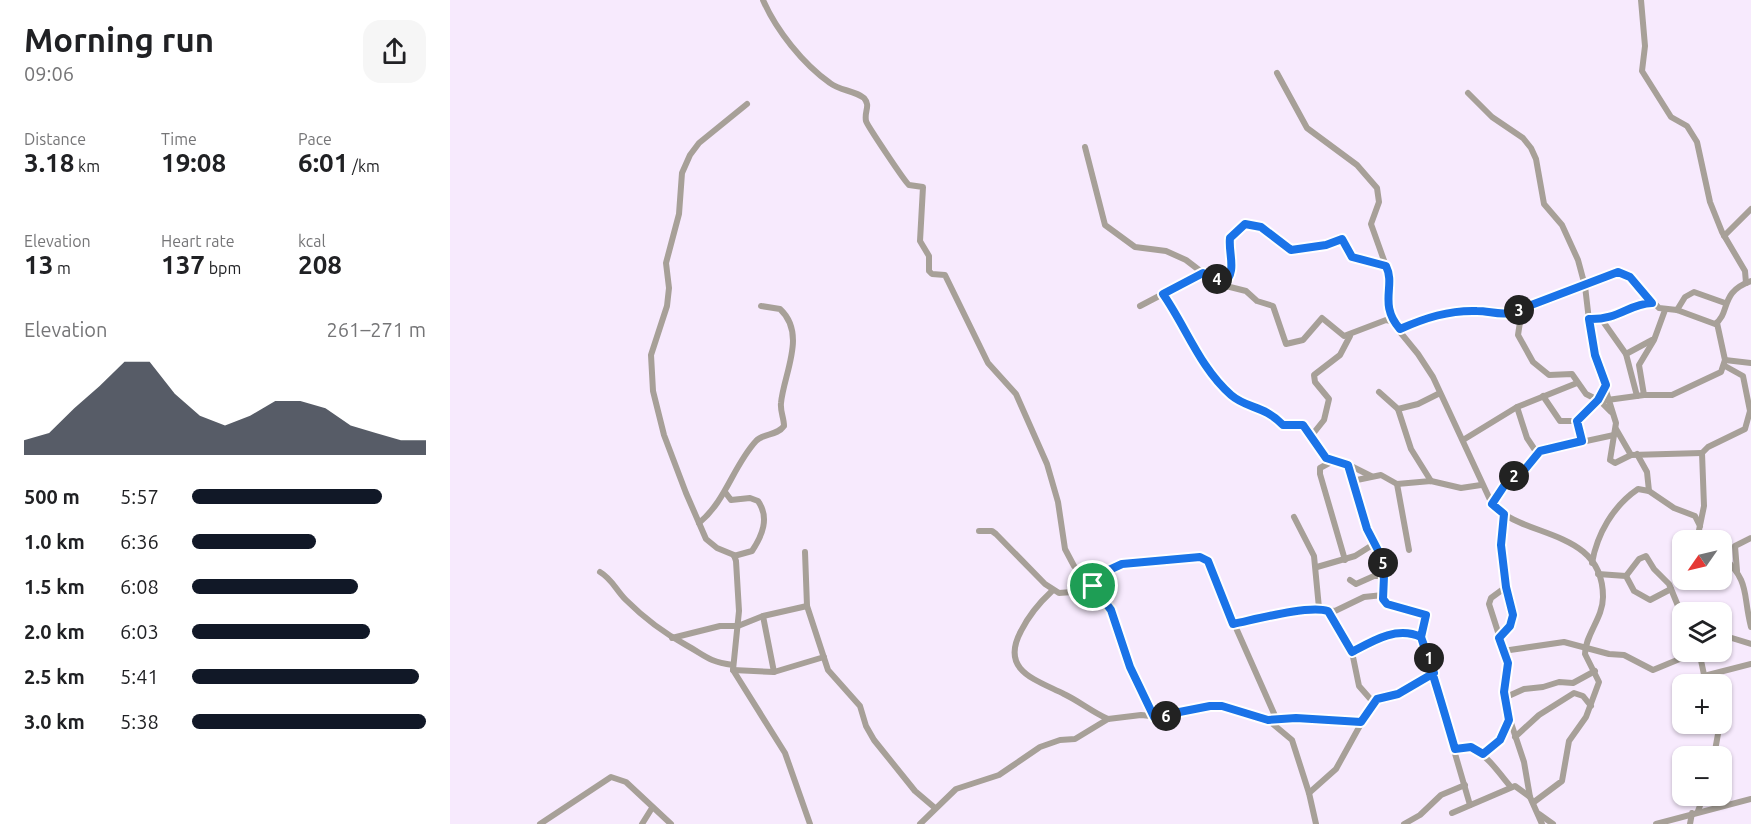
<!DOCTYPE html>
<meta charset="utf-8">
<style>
:root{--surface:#fff;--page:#f6f6f6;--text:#202124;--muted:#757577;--accent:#111827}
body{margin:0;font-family:Ubuntu,sans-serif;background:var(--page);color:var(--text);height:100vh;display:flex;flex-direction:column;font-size:22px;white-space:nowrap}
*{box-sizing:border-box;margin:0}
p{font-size:20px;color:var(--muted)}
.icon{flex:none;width:33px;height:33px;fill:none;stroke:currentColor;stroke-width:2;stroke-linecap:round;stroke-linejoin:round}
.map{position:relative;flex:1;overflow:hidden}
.sheet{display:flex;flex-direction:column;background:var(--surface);width:450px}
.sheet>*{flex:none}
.needle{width:39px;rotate:236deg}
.buttons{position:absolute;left:1222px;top:530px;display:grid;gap:12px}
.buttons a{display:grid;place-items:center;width:60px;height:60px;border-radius:12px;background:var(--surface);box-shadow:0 2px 4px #0004;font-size:30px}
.pin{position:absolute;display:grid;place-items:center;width:51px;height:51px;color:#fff;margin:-26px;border:3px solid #fff;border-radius:50%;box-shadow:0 2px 6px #0007}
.km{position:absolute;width:30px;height:30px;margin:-15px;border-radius:50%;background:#222;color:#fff;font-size:16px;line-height:30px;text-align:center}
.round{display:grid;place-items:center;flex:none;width:63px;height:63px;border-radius:18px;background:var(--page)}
.headline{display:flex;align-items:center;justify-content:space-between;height:102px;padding:0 24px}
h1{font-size:33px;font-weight:700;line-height:45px}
.stats{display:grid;grid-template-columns:repeat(3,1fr);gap:9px;height:102px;padding:6px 24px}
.stats div{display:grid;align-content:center}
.stats b{font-size:26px;font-weight:700}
.stats small{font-size:16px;font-weight:400}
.stats p{font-size:16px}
.chart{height:168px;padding:12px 24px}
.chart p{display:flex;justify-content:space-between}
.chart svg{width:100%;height:108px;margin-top:6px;fill:var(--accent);opacity:.7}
ul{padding:0 24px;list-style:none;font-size:20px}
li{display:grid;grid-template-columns:96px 72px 1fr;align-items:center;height:45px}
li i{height:15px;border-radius:8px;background:var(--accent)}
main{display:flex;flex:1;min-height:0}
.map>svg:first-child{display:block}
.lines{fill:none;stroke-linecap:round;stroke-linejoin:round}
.street{stroke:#a7a098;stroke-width:6}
.route-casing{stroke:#fff;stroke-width:12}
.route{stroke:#1a73e8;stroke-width:8}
</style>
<main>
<section class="sheet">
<div class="headline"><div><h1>Morning run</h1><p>09:06</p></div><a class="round"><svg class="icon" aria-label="share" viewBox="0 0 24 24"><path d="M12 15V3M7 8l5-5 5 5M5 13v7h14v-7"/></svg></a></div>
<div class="stats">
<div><p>Distance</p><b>3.18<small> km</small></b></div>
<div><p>Time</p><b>19:08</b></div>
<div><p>Pace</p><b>6:01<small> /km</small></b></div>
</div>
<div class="stats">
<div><p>Elevation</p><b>13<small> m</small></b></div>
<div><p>Heart rate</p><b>137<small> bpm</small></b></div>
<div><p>kcal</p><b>208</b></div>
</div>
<div class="chart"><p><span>Elevation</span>261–271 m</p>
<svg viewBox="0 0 160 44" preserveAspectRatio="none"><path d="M0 44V38L10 35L20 25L30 16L40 6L50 6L60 19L70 28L80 32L90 28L100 22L110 22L120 25L130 32L140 35L150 38L160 38V44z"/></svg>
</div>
<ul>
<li><b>500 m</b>5:57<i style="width:81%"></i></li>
<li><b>1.0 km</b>6:36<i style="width:53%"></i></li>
<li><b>1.5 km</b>6:08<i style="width:71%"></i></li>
<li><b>2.0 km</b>6:03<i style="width:76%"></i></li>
<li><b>2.5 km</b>5:41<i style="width:97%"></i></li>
<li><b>3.0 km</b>5:38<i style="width:100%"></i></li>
</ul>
</section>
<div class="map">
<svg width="1301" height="824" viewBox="0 0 1301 824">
<rect width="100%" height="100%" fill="#f7eafd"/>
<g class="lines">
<g class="street">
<path d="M 313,0 C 326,30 353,64 380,83 C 390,91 404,90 414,98 C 421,106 414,111 416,121 C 417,125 455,182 459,185 L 473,187 L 470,241 L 479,256 L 479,271 L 482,274 L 495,275 L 538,363 L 566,394 L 597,464 L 608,502 L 615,549 L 624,566 L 654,598 L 661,610 L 680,667 L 704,717"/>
<polyline points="1191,0 1195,46 1192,71 1221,117 1237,126 1247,142 1260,202 1272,232 1295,271 1296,283"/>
<polyline points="827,73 857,128 907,165 927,188 929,202 921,224 936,266"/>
<polyline points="1018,93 1042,117 1073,138 1081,148 1086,159 1094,204 1112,225 1128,260 1135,286 1142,346 1166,423 1160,460 1165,463 1181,455 1252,453"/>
<polyline points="297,104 249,143 240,155 232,173 229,214 216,263 219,288 217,306 201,355 203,391 214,435 236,493 256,539 267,548 284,555 286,561 289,611 283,670 335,753 360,824"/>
<polyline points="635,147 655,225 685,247 716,251 736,260 753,273"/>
<polyline points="1274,236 1301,209"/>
<path d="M 773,284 C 788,272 778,254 780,238 L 795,224 L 811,227 L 841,250 L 875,245 L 892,239 L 902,257 L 937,268 L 937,291 L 941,321"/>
<polyline points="713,294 738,333 759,373 784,397 820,413 833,425 853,425 876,458 899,465 913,518 931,557 934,576 933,599 937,604 974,613 977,618 971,637 1020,805"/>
<path d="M 690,306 L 753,273 L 776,286 L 796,291 L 807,301 L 823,306 L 836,344 L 853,340 L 872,318 L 894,336 L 936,320 L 941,321 L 968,354 L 983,377 L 1042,504 C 1073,539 1153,528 1153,597 C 1153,618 1135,635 1135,654 L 1149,682 L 1136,717 L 1119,741 L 1112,781 L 1084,802"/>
<polyline points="1072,309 1068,335 1083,362 1099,375 1122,374 1136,394 1150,401 1161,412"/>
<polyline points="1227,310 1235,297 1244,292 1275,303"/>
<path d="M 1139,319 C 1169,320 1178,304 1202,303"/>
<polyline points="1152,320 1176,354 1187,396"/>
<path d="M 950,329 C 975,318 999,310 1027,311 C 1039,311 1048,315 1060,313 L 1168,272 L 1180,277 L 1209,308 L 1227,310 L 1265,324 C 1281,313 1269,292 1301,281"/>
<polyline points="1176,354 1202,340"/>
<polyline points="1275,360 1301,363"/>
<polyline points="929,392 948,409 968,404 990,393"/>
<polyline points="1194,395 1189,365 1204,340 1215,310"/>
<polyline points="1093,396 1110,421 1127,421"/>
<polyline points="1150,401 1194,395 1222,395 1271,372 1275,360 1267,323"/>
<polyline points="1067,407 1077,438 1087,453"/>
<polyline points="948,409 961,449 981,481"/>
<polyline points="1166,429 1181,455"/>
<polyline points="862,435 874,420 879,399 865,382 864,375 890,355 900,336"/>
<polyline points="1013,440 1067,407 1127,383"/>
<polyline points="1132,441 1127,421 1148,400 1156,385"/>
<polyline points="1187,454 1197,472 1199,491"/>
<polyline points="881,462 870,468 870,474 895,560"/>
<polyline points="899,465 921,476"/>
<polyline points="902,481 931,475 947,484 981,481 1011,488 1031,485"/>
<polyline points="947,484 959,550"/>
<path d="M 275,492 L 281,500 L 300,498 L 308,501 C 320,518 312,536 302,551 L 284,556"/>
<polyline points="1042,504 1056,483 1076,468 1090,451 1164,435"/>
<polyline points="1054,514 1051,545 1056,587 1041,598 1039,604 1058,663 1055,705 1074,762 1080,797"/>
<polyline points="844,517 864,556 869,608"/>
<path d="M 249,523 C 276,501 283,466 306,441 C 313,433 327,436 334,426 C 334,418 330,411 331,403 C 334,373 357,334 330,309 L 311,306"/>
<polyline points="529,531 542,531 546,534 595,584 609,593 635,591 659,570 672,564 755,558 826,718"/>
<polyline points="1247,540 1254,506 1252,453 1258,447 1295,429 1300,411 1293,376 1275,366"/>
<polyline points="355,552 357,606 378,670 410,706 416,726 424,740 465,791 485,808"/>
<path d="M 1272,555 C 1301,584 1292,591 1301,627"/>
<path d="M 1142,563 C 1147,534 1163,506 1188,489 L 1199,491 L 1224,508 L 1245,516 L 1250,526"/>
<polyline points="867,567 905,556 924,544"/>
<polyline points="1287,571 1285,546 1301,538"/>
<path d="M 150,572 C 162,579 166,590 176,600 C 195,619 212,632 236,645 C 256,656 257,661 283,665"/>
<polyline points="1148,574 1176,576 1184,591 1200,600 1221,589"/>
<polyline points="1176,576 1189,559 1196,556 1204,569 1219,584 1233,618"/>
<polyline points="900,580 906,584 924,576 934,576"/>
<path d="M 602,591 C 589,603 579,615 571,631 C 550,670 584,679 614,694 C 629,701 642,712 658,719"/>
<polyline points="878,611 902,652 909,686 923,702"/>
<polyline points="313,616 324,672"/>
<polyline points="783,624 856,608 885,611 914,597 933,595"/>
<polyline points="1272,635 1301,644"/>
<polyline points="222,638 270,626 288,626 313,616 357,606"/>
<path d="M 1049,638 C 1068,619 1063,611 1056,587"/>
<polyline points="1053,651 1114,642 1159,654 1174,655 1203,670 1232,658 1249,658"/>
<polyline points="1249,651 1256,684"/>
<path d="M 902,652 C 924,641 948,626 971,637"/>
<polyline points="283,670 324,672 374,657"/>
<polyline points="1254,676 1301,664"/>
<polyline points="1054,698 1074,689 1093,687 1109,682 1123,683 1145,671"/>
<polyline points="822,719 911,722"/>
<polyline points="1065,737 1089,715 1124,693 1133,696 1141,706"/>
<path d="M 1005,749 C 1033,744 1044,768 1060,786"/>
<polyline points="1033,754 1050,740 1058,720"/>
<polyline points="1264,756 1270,723"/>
<polyline points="859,793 886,769 923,702 933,697 948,694 977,678 986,684"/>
<polyline points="1248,811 1254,795"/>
<polyline points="1002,813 1065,786 1080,797 1092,824"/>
<polyline points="1089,814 1103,824"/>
<polyline points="90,824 161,777 176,782 221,824"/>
<polyline points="192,824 202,808"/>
<polyline points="470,824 506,789 549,775 590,747 610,740 625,739 658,719 691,715 711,717 753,706 772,706 818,720 842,740 859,793 866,824"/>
<polyline points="954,824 970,815 991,795 1015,785"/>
<polyline points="1206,824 1301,799"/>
<polyline points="1240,824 1242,813"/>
</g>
</g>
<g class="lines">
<g class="route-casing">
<path id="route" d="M 643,586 L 659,570 L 672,564 L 750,557 L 758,561 L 783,624 C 807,619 858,605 878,611 L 902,652 C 924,640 947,626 971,637 C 983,674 994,711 1005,749 L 1021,747 L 1033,754 L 1050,740 L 1059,720 L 1054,692 L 1058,663 L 1049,638 L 1060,626 L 1063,615 L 1056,587 L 1051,545 L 1054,514 L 1042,504 L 1056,483 L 1076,468 L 1090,451 L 1132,441 L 1127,421 L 1148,400 L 1156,385 L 1145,355 L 1139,319 C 1169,320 1178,304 1202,303 L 1180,277 L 1168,272 L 1060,313 C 1048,315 1039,311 1027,311 C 999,310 975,318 950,329 C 928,304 946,286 936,266 L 902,257 L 892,239 L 876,245 L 841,250 L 811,227 L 795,224 L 780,238 C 778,254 788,272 773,284 L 753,273 L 713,294 C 736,327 750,368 781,395 C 797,409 814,405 833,425 L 853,425 L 876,458 L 898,465 L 917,529 L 931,556 L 934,576 L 933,599 L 937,604 L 976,615 L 971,637 L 984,673 L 948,694 L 927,699 L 911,722 L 846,718 L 818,720 L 772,706 L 760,706 L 704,717 L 680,667 L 661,610 L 643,586"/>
</g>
<use href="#route" class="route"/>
</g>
</svg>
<div class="buttons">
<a><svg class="needle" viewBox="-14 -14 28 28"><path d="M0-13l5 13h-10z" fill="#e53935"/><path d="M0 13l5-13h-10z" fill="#757577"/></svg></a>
<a><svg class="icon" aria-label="layers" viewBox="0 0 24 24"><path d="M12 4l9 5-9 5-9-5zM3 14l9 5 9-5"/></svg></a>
<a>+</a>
<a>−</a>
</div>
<div class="pin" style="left:643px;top:586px;background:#1e9e55"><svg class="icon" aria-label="arrive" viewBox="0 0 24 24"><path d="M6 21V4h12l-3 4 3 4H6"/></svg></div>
<b class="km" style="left:979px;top:658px">1</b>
<b class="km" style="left:1064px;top:476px">2</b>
<b class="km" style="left:1069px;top:310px">3</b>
<b class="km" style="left:767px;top:279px">4</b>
<b class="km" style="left:933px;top:563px">5</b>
<b class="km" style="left:716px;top:716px">6</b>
</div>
</main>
